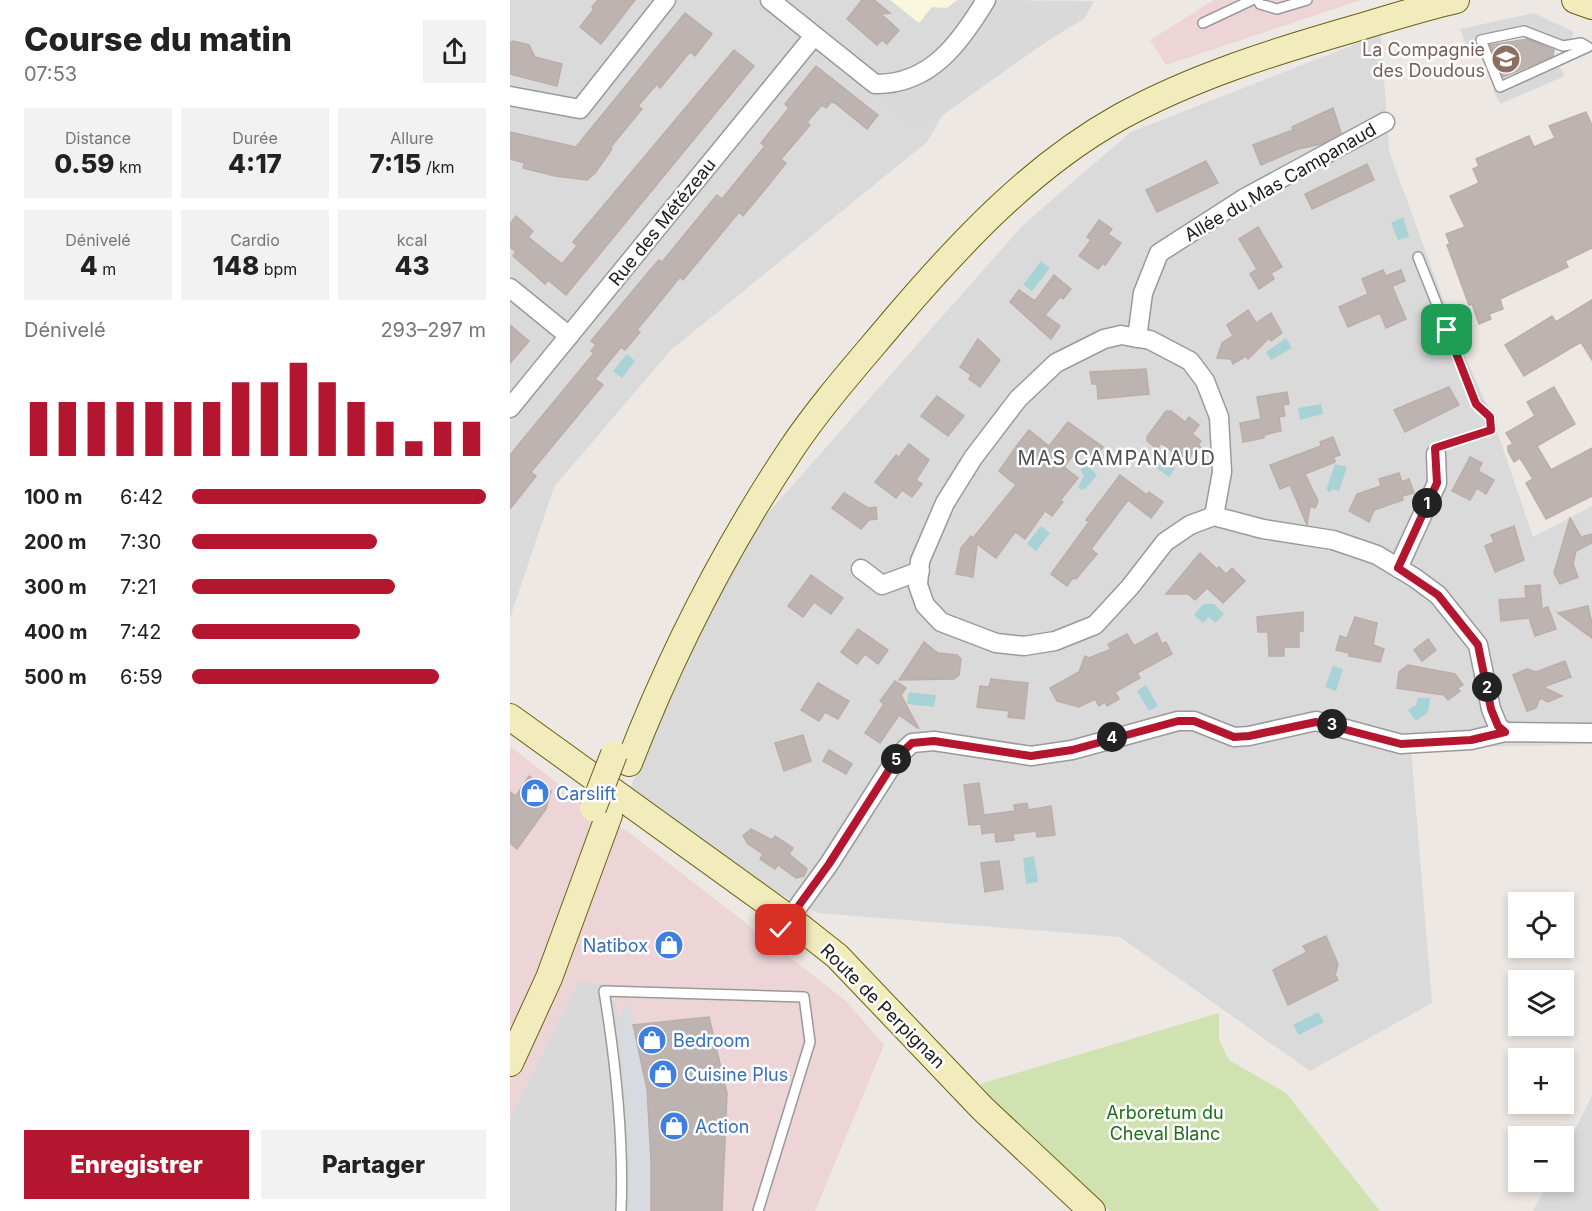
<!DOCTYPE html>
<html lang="fr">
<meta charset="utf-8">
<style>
:root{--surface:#fff;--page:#f2f2f2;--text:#222;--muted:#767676;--accent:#b4152f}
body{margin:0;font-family:Inter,sans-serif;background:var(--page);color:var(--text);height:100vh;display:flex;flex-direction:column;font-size:22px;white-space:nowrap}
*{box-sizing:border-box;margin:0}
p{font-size:20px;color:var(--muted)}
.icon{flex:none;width:33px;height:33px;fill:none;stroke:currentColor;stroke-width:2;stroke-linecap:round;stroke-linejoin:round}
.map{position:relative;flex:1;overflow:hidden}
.sheet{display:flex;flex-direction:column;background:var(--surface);width:510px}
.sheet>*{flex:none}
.fabs{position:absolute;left:998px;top:892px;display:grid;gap:12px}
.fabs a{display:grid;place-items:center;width:66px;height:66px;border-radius:0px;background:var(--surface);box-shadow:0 3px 9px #0003;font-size:30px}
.pin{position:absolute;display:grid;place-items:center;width:51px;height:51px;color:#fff;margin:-26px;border-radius:12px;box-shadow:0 3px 9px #0006}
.km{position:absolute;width:30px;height:30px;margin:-15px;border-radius:50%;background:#222;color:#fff;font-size:16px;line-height:30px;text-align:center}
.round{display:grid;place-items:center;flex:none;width:63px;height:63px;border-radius:0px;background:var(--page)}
.head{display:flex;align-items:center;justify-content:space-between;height:102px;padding:0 24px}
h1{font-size:33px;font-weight:800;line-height:45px}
.stats{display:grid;grid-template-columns:repeat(3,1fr);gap:9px;height:102px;padding:6px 24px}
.stats div{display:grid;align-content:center;border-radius:0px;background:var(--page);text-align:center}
.stats b{font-size:26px;font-weight:800}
.stats small{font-size:16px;font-weight:400}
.stats p{font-size:16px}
.chart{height:168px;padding:12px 24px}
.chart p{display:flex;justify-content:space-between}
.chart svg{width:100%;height:108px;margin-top:6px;stroke:var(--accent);stroke-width:6}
.cta{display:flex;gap:12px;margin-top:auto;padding:12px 24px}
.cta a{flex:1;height:69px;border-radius:0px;background:var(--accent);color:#fff;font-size:24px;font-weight:800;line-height:69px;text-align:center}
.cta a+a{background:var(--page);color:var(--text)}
ul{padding:0 24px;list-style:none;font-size:20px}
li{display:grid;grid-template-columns:96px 72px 1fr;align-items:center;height:45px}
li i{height:15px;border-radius:8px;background:var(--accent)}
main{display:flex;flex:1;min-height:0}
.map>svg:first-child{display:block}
.residential{fill:#dbdada}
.commercial{fill:#ecd4d7}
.education{fill:#fbf6de}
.grass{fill:#d0e2af}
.parking{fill:#d9d9d9}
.plaza{fill:#d8dae2}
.water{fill:#a8d3d6}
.building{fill:#bdb4b1;stroke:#bdada8;stroke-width:1.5}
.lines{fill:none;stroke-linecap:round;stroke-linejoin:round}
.lane-casing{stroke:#9a9a9a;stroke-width:12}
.street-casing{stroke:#9a9a9a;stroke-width:21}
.secondary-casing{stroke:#676210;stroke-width:28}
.lane{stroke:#fff;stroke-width:9}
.street{stroke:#fff;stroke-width:18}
.secondary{stroke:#f2ecbc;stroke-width:26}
.secondary-bridge-casing{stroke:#676210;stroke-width:28;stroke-linecap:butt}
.secondary-bridge{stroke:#f2ecbc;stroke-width:26}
.route-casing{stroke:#fff;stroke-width:12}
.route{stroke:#b4152f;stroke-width:8}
.labels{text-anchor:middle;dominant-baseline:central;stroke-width:5;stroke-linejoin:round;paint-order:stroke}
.education-label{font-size:18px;fill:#785e54;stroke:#fff;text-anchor:end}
.street-label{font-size:18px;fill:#1d1d1d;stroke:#fff}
.shop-label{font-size:18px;fill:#366cbe;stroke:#fff;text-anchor:start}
.park-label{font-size:18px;fill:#1e6f17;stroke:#fff}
.neighbourhood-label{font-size:20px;letter-spacing:1.5px;fill:#505050;stroke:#fff}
</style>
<main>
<section class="sheet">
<div class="head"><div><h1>Course du matin</h1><p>07:53</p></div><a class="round"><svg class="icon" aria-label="share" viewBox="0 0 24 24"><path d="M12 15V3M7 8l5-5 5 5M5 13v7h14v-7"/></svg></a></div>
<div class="stats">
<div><p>Distance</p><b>0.59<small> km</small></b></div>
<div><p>Durée</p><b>4:17</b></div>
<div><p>Allure</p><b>7:15<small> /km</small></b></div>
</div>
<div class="stats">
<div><p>Dénivelé</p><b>4<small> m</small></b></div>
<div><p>Cardio</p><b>148<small> bpm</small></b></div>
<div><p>kcal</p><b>43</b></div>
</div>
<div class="chart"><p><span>Dénivelé</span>293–297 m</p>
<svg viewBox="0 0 160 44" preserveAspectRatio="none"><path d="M5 44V22M15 44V22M25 44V22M35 44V22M45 44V22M55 44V22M65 44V22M75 44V14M85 44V14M95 44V6M105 44V14M115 44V22M125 44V30M135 44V38M145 44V30M155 44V30"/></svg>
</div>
<ul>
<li><b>100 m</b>6:42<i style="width:100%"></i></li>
<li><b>200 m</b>7:30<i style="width:63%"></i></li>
<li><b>300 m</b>7:21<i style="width:69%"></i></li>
<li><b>400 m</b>7:42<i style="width:57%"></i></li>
<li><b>500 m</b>6:59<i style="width:84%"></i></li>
</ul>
<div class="cta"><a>Enregistrer</a><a>Partager</a></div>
</section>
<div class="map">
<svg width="1082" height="1211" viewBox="0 0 1082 1211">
<rect width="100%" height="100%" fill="#ede8e4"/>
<g class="residential">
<polygon points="0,0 499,0 417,142 161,350 44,487 0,618"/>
<polygon points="871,34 879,151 949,343 982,416 1023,537 1082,506 1082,744 901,749 922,1003 800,1071 610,937 308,913 108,814 234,540 514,224 621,132"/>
<polygon points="1082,1096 1082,1211 1023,1211 1038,1182 1053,1182 1053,1153"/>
</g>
<g class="commercial">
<polygon points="704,0 851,0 656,65 640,40"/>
<polygon points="0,746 72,803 121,834 336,1001 374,1045 305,1211 0,1211"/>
</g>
<polygon class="education" points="380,0 447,0 437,8 422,7 409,23"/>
<polygon class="grass" points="709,1013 709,1040 719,1060 776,1093 870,1211 600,1211 531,1156 470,1084"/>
<g class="parking">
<polygon points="487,0 584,1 575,18 536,42 409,132 362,94 391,93 411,87 459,45"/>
<polygon points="1024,13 1064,32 1059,45 1014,31 956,45 950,29"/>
<polygon points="1047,63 1055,76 990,104 983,90"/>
<polygon points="68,982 100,984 109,1018 119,1106 119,1211 0,1211 0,1119"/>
</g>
<polygon class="plaza" points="119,1003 137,1089 141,1160 141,1211 119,1211 119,1106 109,1018 113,1008"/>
<g class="water">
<polygon points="893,217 899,237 888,240 881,223"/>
<polygon points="531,261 540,268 522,291 513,285"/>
<polygon points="776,338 782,348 761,360 756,352"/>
<polygon points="117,354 125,361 112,378 103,371"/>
<polygon points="811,404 813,414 790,420 788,408"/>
<polygon points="648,455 665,468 659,477 641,464"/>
<polygon points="576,464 587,475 576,488 571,490 568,488 574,475 570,470"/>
<polygon points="825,464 837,467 829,491 822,489 820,492 816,490"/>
<polygon points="531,526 540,533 526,551 517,544"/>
<polygon points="693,604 704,604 714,614 705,623 699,617 693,623 684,615"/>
<polygon points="823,666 833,669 826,691 815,687"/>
<polygon points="636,685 648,706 639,711 627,691"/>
<polygon points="399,692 426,695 424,707 397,704"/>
<polygon points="908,698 920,698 918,712 906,721 898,710 906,705"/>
<polygon points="524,856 528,882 516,884 513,858"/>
<polygon points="808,1012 814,1022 789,1035 783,1025"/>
</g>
<g class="building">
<polygon points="88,0 125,0 91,44 70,27 84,9 82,7"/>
<polygon points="352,0 364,0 380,13 371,14 389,30 377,44 372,40 367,45 337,19"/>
<polygon points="175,13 202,34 185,56 180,52 150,88 147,84 128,106 132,109 100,148 102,149 85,173 77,180 45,176 13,168 15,163 0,159 0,132 66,147"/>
<polygon points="1017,39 1044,50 1043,56 993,77 980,45"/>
<polygon points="3,41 19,45 25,57 52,64 47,86 0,74 0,43"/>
<polygon points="224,50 244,66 56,295 38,280 35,284 3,256 6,252 0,247 0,224 6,216 23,231 18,237 52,264 67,246 63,242 78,224"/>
<polygon points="306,66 368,115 357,129 325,103 321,102 316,108 312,105 297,122 300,125 271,159 276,163 261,182 233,216 229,212 173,280 170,277 127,330 130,332 115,350 111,347 85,379 93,385 21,472 26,476 0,509 0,455 84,353 81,351 86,345 81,341 141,269 149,260 152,262 207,195 212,199 255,146 251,143 279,108 275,104"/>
<polygon points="823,108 831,133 811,144 788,149 751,165 743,145 783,130 782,127"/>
<polygon points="1076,112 1082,125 1082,248 1055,261 1058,267 990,299 993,309 979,314 981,319 969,324 962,304 959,305 937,245 940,244 936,234 955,227 940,196 969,183 963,169 969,166 966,159 1019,136 1024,147 1045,138 1039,126"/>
<polygon points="696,161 708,183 647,212 636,190"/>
<polygon points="857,164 864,180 802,209 795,194"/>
<polygon points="589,220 602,229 598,234 611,243 595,265 593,263 588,269 569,256 581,240 577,237"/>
<polygon points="748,227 772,267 761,273 764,279 749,289 740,274 747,269 729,239"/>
<polygon points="873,270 876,276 891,270 895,281 882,286 896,319 876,328 870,313 838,327 829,307 858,294 852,279"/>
<polygon points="544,275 561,289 553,299 550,297 535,315 550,326 541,339 500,302 509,290 525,301"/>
<polygon points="1082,300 1082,360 1071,342 1014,376 995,345 1042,316 1046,322"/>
<polygon points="738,310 746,323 761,313 772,333 761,341 759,338 738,359 736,356 723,364 721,359 707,358 712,343 723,336 717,325"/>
<polygon points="0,325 19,341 0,363"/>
<polygon points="468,339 490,360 470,387 459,379 461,375 450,367"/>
<polygon points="636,369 639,394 588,399 587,384 582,384 580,372"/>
<polygon points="939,387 949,405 895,432 884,410"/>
<polygon points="1044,387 1065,424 1027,446 1041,470 1082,448 1082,496 1036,519 1016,483 1023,479 1010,458 1004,462 998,451 998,446 1003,444 996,433 1025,416 1017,402"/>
<polygon points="777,392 779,404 773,405 775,416 769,417 771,431 754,435 754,438 733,442 730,423 751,419 747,397"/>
<polygon points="427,396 454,416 438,436 411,416"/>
<polygon points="656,411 661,411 675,422 679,417 689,425 682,434 691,441 688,445 695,451 683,453 676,462 651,443 647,449 637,441 637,437"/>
<polygon points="558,422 593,447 585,458 570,446 554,467 568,478 550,501 553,502 542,516 535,511 515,539 505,532 486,558 467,544 463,577 446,574 451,548 461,536 463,538 506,485 489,471 508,444 519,430 539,446"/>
<polygon points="823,437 830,455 824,457 825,462 795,474 808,501 805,508 800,506 797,525 780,485 770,489 760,465 811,446 810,442"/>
<polygon points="399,444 419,460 406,480 412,484 402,497 392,490 386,498 365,482 386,455 389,457"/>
<polygon points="960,457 972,463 968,471 984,480 976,494 967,488 960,500 942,491"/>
<polygon points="889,473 892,482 899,479 904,493 892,496 893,500 864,510 859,522 839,511 847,494 871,486 869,479"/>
<polygon points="610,475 637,495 639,492 653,502 641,518 618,500 581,549 587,554 566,579 563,578 557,586 541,574 579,522 576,520"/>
<polygon points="334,493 358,508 366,507 367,519 359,520 351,529 322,508"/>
<polygon points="1060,518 1071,537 1082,534 1082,543 1066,551 1063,564 1068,577 1050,584 1044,573"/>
<polygon points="1004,526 1014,560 985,572 975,546 984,542 981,535"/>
<polygon points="690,553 707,569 709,567 716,574 722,568 735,581 713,603 697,588 685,600 678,594 656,594"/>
<polygon points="301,575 333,598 321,614 304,602 293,617 278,606"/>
<polygon points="1030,585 1032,609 1038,607 1046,629 1025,636 1019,618 991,621 989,600 1016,598 1015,586"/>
<polygon points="1078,606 1082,624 1082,638 1048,613"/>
<polygon points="793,612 793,631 789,631 789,647 774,647 774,656 759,656 758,632 748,632 747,617"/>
<polygon points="845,617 867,623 863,645 874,649 870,662 839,656 839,653 826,650 830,636 837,638"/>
<polygon points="348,629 378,650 368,664 355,654 347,664 331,652"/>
<polygon points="647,633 652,644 656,642 662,654 627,673 630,678 605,692 609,699 597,706 595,702 589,706 585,699 569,707 547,701 540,688 569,672 575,656 579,658 601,649 598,644 617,634 624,646"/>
<polygon points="918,639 926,650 912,661 904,650"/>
<polygon points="414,642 428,653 447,655 451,659 449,675 444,679 389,680"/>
<polygon points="1055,661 1061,677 1033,687 1052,696 1038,702 1030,698 1026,708 1017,711 1003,675 1017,669 1026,672"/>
<polygon points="898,665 945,674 953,685 947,688 950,691 938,700 934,695 887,688 889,672"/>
<polygon points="481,679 518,683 514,719 498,717 499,711 467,707 470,686 479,687"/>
<polygon points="385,681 396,688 391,695 409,729 389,715 370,743 355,733 374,704 370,701"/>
<polygon points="308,683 339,701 328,719 315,712 309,721 291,710"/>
<polygon points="293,735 301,761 274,771 265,743"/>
<polygon points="319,750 342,764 336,774 313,761"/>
<polygon points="19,776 41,791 36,809 7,849 0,843 0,792 6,796"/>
<polygon points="469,783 474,815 505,811 504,805 517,803 518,810 541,806 545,835 527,837 526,831 503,834 504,840 486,842 485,832 472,834 471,824 459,825 454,785"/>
<polygon points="241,829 262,840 265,836 283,848 279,854 297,869 294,876 286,878 268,865 265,869 250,859 253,854 238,844 233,836"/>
<polygon points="489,861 493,889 475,892 471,863"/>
<polygon points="816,936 828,964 825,975 828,980 778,1005 763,970 797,952 793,946"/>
<polygon points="199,1017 217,1093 212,1211 141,1211 141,1160 137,1089 123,1025"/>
</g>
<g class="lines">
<g class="lane-casing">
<g id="lane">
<polyline points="748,0 750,4 767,9 797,0"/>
<polyline points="693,23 742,0"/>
<polygon points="1014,31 1053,46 1071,43 1078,47 990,87 971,40"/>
<polyline points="908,257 966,403 980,417 981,430 925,448 925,452"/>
<path d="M 111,1211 C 114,1136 106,1064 94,991 L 294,997 L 300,1042 L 248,1211"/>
</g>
</g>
<g class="street-casing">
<g id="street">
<path d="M 260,0 L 365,84 C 420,85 450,43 476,0"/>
<polyline points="0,96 70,109 156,0"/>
<polyline points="0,288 59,336"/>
<polyline points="627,338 633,293 649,253 733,199 875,122"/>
<polyline points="0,408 304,36"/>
<polyline points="704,516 712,472 709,417 695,381 680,361 640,340 611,335 594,339 546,363 508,399 463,458 435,503 410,561 408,585 415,605 431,622 486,643 514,646 545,641 585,625 620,587 655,542 680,525 704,516 753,529 823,540 867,555 905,578 928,595 968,645 981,709 988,726 995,732"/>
<polyline points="888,568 927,483 926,454"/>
<polyline points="351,569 372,585 410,571"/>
<polyline points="271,930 319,864 388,756 402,743 424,741 521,756 562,750 668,721 684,721 724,737 739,736 806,721 891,744 961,740 995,732 1082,733"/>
</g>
</g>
<g class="secondary-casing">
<g id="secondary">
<polyline points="1065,0 1082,6"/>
<polyline points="0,717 280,919 327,956 473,1109 582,1211"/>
<path d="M 119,763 C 162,652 216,547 282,448 C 313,402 351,360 386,318 C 451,242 522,166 610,117 C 683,77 763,52 843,29 C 877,19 911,8 946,0"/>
<polyline points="0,1063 39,978 99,815"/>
</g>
</g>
<use href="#lane" class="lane"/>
<use href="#street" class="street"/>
<use href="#secondary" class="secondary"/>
<g class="secondary-bridge-casing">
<polyline id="secondary-bridge" points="83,808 104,754"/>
</g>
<use href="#secondary-bridge" class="secondary-bridge"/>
</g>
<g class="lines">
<g class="route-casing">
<polyline id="route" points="271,930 319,864 388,756 402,743 424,741 521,756 562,750 668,721 684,721 724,737 739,736 806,722 891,744 961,740 995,732 988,726 981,709 968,645 928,595 888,568 927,483 925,448 981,430 980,417 966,404 937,330"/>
</g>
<use href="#route" class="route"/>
</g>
<defs>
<g id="school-disc" transform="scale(1.5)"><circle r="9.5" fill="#8d6e63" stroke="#fff"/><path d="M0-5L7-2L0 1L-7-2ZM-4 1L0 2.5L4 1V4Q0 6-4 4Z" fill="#fff"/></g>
<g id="shop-disc" transform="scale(1.5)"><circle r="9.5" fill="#3f7fe0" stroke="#fff"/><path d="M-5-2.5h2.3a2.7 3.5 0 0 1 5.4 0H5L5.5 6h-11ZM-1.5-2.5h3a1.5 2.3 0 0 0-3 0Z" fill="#fff"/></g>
</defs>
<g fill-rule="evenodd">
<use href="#school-disc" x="996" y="59"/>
<use href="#shop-disc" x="25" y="793"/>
<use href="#shop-disc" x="159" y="945"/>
<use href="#shop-disc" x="142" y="1040"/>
<use href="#shop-disc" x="153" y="1074"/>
<use href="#shop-disc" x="164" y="1126"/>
</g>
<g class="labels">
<g class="education-label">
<text x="975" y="49">La Compagnie<tspan x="975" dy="21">des Doudous</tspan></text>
</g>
<g class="street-label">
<text transform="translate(770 182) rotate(-30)">Allée du Mas Campanaud</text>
<text transform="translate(152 222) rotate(-51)">Rue des Métézeau</text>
<text transform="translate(373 1006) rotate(45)">Route de Perpignan</text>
</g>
<g class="shop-label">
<text x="46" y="793">Carslift</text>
<text x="138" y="945" text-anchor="end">Natibox</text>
<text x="163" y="1040">Bedroom</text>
<text x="174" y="1074">Cuisine Plus</text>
<text x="185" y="1126">Action</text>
</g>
<g class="park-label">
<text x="655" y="1112">Arboretum du<tspan x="655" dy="21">Cheval Blanc</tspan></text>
</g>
<g class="neighbourhood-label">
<text x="607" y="458">MAS CAMPANAUD</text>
</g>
</g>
</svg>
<div class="fabs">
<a><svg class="icon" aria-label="locate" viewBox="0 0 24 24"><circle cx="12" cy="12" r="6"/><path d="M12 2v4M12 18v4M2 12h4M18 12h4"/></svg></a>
<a><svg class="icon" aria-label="layers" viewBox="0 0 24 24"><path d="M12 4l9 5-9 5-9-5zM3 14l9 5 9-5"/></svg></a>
<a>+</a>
<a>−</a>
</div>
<div class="pin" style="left:937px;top:330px;background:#1e9e55"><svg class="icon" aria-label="arrive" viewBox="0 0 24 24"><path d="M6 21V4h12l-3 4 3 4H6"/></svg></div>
<div class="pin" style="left:271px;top:930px;background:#d93025"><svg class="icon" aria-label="check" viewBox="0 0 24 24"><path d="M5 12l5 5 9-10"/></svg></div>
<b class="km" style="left:917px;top:503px">1</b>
<b class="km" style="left:977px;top:687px">2</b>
<b class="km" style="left:822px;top:724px">3</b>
<b class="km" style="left:602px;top:737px">4</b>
<b class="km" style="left:386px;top:759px">5</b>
</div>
</main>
